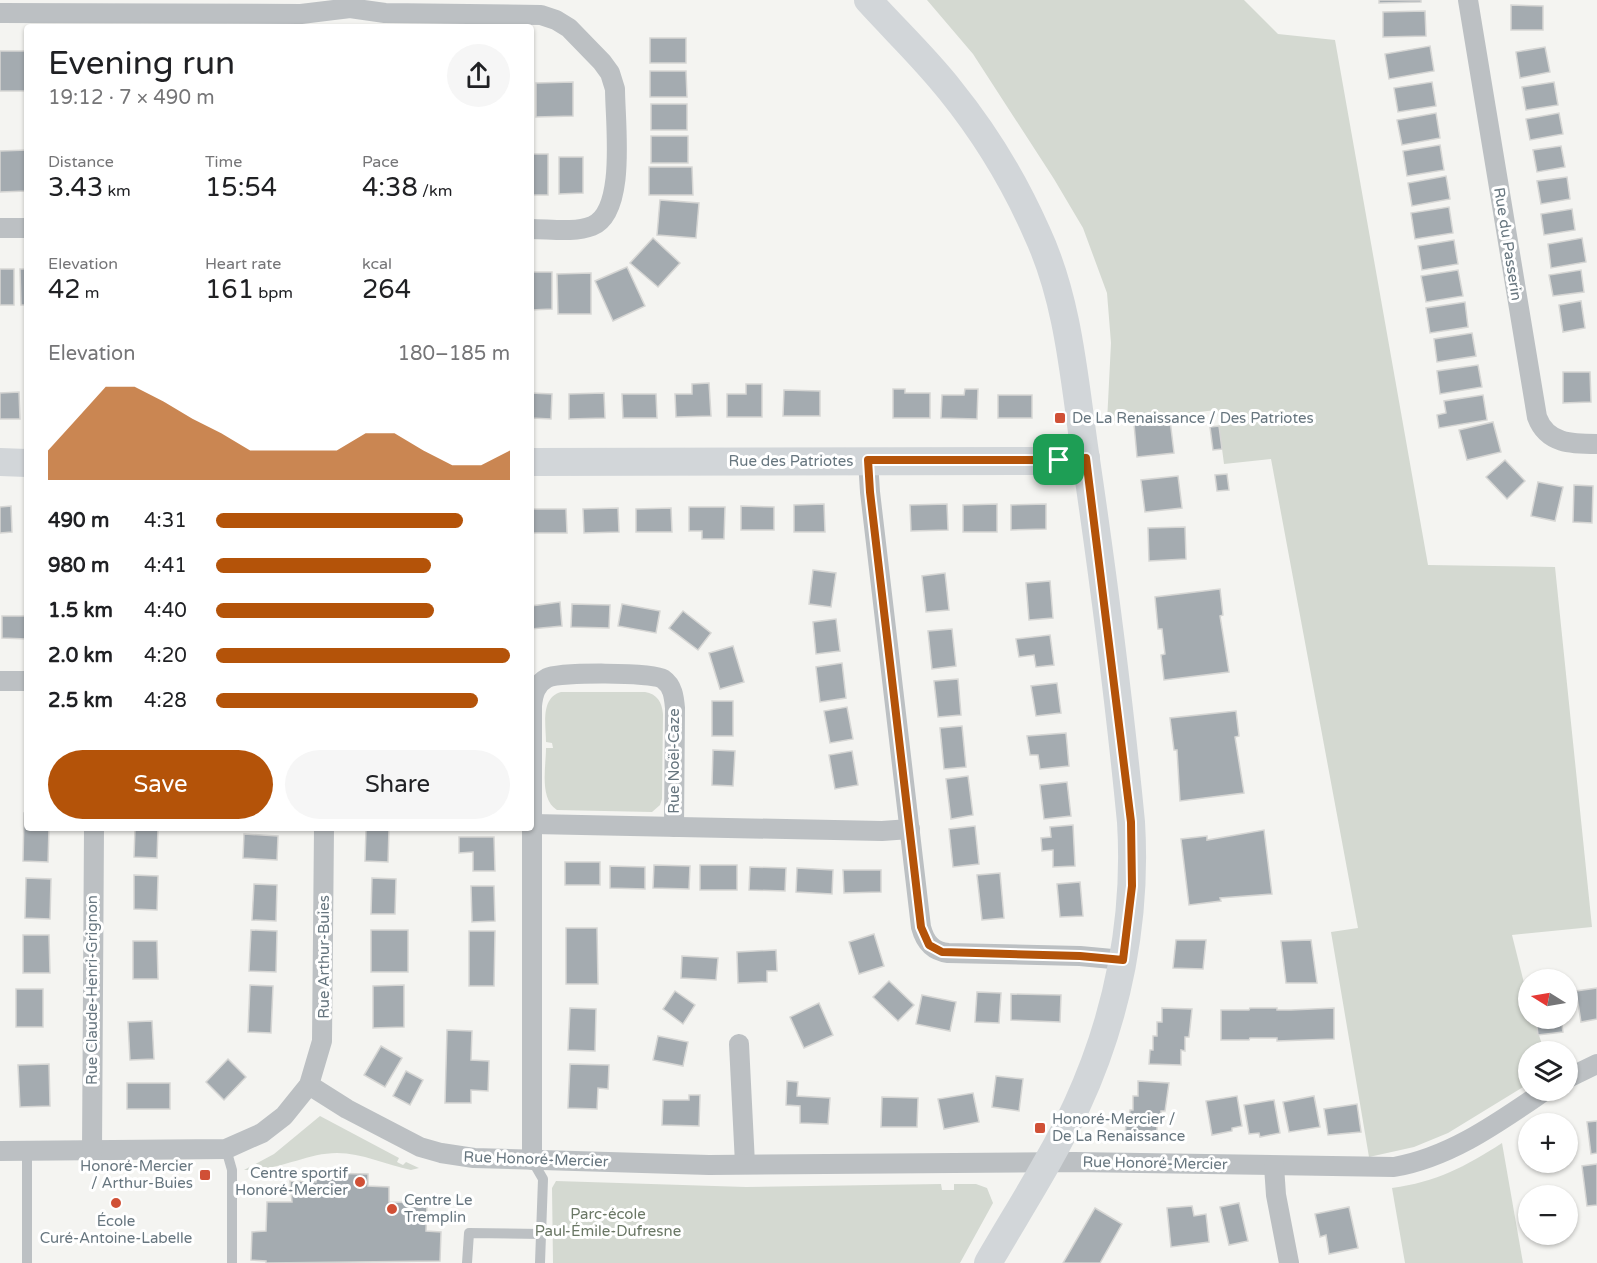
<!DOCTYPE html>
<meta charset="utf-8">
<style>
:root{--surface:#fff;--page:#f6f6f6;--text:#202124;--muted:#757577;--accent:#b45309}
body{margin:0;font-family:"Varela Round",sans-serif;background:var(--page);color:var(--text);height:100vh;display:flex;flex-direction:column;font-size:22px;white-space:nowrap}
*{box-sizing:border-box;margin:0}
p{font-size:20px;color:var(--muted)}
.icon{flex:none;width:33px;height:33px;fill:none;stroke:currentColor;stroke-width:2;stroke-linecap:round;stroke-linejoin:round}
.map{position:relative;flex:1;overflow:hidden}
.panel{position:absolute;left:24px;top:24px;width:510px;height:807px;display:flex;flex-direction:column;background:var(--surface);border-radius:6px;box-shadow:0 2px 4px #0004}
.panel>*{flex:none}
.needle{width:39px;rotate:281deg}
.tools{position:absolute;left:1518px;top:969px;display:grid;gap:12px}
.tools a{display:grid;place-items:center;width:60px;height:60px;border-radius:50%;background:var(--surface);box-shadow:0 2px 4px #0004;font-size:30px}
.pin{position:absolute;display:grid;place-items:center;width:51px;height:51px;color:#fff;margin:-26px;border-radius:12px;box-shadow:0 3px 9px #0006}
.round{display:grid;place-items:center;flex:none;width:63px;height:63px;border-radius:32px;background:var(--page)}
.headline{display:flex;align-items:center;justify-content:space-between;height:102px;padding:0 24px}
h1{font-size:33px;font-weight:600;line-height:45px}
.stats{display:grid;grid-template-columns:repeat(3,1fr);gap:9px;height:102px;padding:6px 24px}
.stats div{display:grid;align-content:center}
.stats b{font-size:26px;font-weight:600}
.stats small{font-size:16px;font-weight:400}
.stats p{font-size:16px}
.chart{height:168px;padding:12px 24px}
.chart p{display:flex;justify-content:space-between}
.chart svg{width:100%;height:108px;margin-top:6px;fill:var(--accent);opacity:.7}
.cta{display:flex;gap:12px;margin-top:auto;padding:12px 24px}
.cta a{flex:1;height:69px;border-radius:36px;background:var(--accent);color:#fff;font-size:24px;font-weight:600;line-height:69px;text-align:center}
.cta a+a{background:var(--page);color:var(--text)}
ul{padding:0 24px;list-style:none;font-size:20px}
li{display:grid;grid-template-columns:96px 72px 1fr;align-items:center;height:45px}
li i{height:15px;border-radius:8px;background:var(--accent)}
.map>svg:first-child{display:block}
.green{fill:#d4d9d1}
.building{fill:#a4abb0;stroke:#d6d6d4;stroke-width:1.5}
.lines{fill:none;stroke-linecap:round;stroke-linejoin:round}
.lane{stroke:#bcc0c3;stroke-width:10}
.street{stroke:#bcc0c3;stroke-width:20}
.secondary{stroke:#d2d6d9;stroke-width:28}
.route-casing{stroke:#fff;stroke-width:12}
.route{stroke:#b45309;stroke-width:8}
.poi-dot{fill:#d05036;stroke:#fff;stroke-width:2}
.labels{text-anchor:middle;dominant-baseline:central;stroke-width:6;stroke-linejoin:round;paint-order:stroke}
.street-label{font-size:15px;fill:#67767f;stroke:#fff}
.poi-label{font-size:15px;fill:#67767f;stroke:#fff;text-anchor:start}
.park-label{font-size:15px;fill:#6a7765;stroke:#fff}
</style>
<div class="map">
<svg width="1597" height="1263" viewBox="0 0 1597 1263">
<rect width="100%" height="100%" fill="#f4f4f1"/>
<g class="green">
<polygon points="927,0 1244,0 1278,34 1335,40 1428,565 1555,567 1592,927 1512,935 1528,999 1528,1018 1534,1019 1544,1051 1528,1052 1528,1084 1448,1133 1414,1147 1369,1157 1331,932 1358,928 1271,459 1224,464 1217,410 1107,422 1111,343 1107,293 1083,228 1054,179 973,54"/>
<path d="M 561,692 L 645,692 C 657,694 662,702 663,714 L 662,799 L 660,805 L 652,812 L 557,810 C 539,799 546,767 546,748 L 553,748 L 552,743 L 546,742 C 546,725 540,698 561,692 Z"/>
<path d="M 320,1116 L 399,1158 L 397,1162 L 403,1165 L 406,1162 L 419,1168 L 411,1170 C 387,1165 362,1153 337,1153 C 306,1153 280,1171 244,1170 L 274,1154 Z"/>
<path d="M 1502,1143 L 1523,1263 L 1405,1263 L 1392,1188 C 1436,1182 1465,1167 1502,1143 Z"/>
<polygon points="556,1181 746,1187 941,1184 942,1190 954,1190 954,1184 976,1184 987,1188 993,1203 960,1263 553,1263 552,1188"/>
</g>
<g class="building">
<polygon points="1379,0 1421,0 1421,2 1379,3"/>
<polygon points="1511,5 1543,6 1543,30 1511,30"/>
<polygon points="1425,11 1426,36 1383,37 1383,12"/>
<rect x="650" y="38" width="36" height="25"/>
<polygon points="1430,46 1434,71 1389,79 1385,54"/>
<polygon points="1545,47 1550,72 1520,78 1516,52"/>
<rect x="0" y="51" width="27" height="40"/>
<polygon points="650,71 686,71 687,97 650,97"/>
<polygon points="573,82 573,116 536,117 536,83"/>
<polygon points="1432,82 1436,106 1398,112 1394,88"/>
<polygon points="1554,82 1558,105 1526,110 1522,87"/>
<rect x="651" y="104" width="36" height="26"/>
<polygon points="1436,113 1440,138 1402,145 1397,120"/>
<polygon points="1559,113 1563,134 1530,140 1526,119"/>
<rect x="651" y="136" width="37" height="27"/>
<polygon points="1440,145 1444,170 1407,176 1403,151"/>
<polygon points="1561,146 1565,167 1537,172 1533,150"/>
<polygon points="27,150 27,191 0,192 0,151"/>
<rect x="531" y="154" width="17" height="41"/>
<polygon points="559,157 583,157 583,193 559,194"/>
<polygon points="649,167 692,167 693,195 649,195"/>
<polygon points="1446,176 1450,199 1412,206 1408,183"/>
<polygon points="1567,177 1570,199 1541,204 1537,181"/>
<polygon points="660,200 699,203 696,238 657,235"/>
<polygon points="1449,207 1453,233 1415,239 1411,213"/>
<polygon points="1572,209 1575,230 1544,235 1541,214"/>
<polygon points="653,238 680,263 658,287 630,263"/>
<polygon points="1582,238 1586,262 1551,268 1548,244"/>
<polygon points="1454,240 1458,264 1422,270 1418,246"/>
<polygon points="627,267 645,306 613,321 595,281"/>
<rect x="0" y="269" width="14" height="36"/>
<polygon points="20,269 27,269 27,305 21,305"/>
<polygon points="1458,270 1463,296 1426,302 1421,276"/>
<polygon points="1581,270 1584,292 1553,296 1549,275"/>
<polygon points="531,272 552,272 552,309 531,310"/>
<polygon points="591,273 591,314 558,314 557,274"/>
<polygon points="1581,301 1585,328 1563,332 1559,305"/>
<polygon points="1465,302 1468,327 1430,333 1426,308"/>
<polygon points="1472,333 1476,356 1437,362 1434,339"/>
<polygon points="1478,365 1482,387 1440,394 1437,371"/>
<polygon points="1563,372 1590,372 1591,402 1563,403"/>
<polygon points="709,383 711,416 676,417 675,394 692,394 692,384"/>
<polygon points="746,384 762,384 762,417 727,417 727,394 746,394"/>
<polygon points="893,389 905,389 905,393 930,393 930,418 893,418"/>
<polygon points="965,389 978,389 977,419 941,418 942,395 964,395"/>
<polygon points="784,390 820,391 820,416 783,416"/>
<polygon points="19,392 20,419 0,419 0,393"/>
<polygon points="531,393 552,394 551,419 531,418"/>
<polygon points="604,393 605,418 569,419 569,394"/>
<polygon points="622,394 656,394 657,418 623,418"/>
<rect x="998" y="395" width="34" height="23"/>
<polygon points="1483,395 1487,420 1439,428 1437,415 1446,413 1444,401"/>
<polygon points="1170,420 1174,453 1137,457 1134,424"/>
<polygon points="1493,422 1501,452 1467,460 1459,430"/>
<polygon points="1219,426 1222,449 1213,450 1210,427"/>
<polygon points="1505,460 1525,481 1507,499 1486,477"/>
<polygon points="1227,474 1229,490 1217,491 1215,475"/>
<polygon points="1178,476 1182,508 1145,512 1141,480"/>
<polygon points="1538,482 1563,487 1555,521 1531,516"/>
<polygon points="1574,485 1593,486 1592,523 1573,522"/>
<polygon points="824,504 825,532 794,532 794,505"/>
<polygon points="947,504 948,530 911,531 910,505"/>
<polygon points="997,504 997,532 963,532 963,505"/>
<polygon points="1046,504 1046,529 1011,530 1011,505"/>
<polygon points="11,506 12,532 0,533 0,507"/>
<polygon points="741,506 774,507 774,530 741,530"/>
<polygon points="689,507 725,507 724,539 702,539 702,531 689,531"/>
<polygon points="618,508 619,532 584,533 583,509"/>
<polygon points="671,508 672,532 636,532 636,509"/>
<polygon points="531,509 566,509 567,533 531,533"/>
<polygon points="1185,527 1186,559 1149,561 1148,528"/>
<polygon points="813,570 836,573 831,607 809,604"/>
<polygon points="945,573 949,610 926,612 922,576"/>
<polygon points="1050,581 1053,618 1029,620 1026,583"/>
<polygon points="1220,589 1223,615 1220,616 1229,672 1164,680 1161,655 1165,654 1162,629 1158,629 1155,597"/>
<polygon points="560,602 562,626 531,629 531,606"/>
<polygon points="572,604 610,605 609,628 571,627"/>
<polygon points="622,604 660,611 656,633 618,626"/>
<polygon points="683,611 711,633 698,650 669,628"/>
<polygon points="2,616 27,616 27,639 2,638"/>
<polygon points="836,619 840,651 816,654 813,622"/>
<polygon points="952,629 956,666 932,669 928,631"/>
<polygon points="1050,635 1054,665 1036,667 1034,655 1019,657 1016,639"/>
<polygon points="733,646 744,682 720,689 709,653"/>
<polygon points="842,663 846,698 820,702 816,667"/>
<polygon points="958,679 961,715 938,717 934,681"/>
<polygon points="1057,683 1061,713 1036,716 1031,686"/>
<rect x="712" y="701" width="21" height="35"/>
<polygon points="847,707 853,739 830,743 824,711"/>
<polygon points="1236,711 1239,736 1235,737 1244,793 1180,801 1177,750 1174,750 1170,718"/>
<polygon points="962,726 966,767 944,769 940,728"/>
<polygon points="1066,733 1069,766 1040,769 1038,755 1030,755 1027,736"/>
<polygon points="713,750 735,751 733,786 712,785"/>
<polygon points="852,751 858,785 835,789 829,755"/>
<polygon points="968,776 973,815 951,819 946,779"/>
<polygon points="1067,782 1071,816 1044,819 1040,785"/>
<polygon points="24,813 27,813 27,828 49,828 48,862 23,861"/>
<polygon points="1073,825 1075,866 1053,867 1053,850 1042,851 1041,838 1051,837 1050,827"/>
<polygon points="975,826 979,864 953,867 949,829"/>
<polygon points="135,828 158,828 157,858 134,857"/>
<polygon points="366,829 389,829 388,862 365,861"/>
<polygon points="1264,830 1272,894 1220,898 1221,901 1189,905 1181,839 1207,836 1207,840"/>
<polygon points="244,834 278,836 277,860 243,858"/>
<polygon points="459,837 494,837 495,871 473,871 473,852 459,853"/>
<rect x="565" y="862" width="35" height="23"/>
<polygon points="654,865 690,866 689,889 653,888"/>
<rect x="700" y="865" width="37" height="25"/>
<polygon points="610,866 645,867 645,889 610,888"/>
<polygon points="750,867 786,868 785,891 749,890"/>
<polygon points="797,868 833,870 832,894 796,892"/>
<polygon points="843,870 881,870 881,892 844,893"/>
<polygon points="1000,873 1004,918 982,920 977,875"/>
<polygon points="134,875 158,876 157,910 134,909"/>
<polygon points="26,878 51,879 50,919 25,918"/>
<polygon points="372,878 396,879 395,914 371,914"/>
<polygon points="1080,882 1083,916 1060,917 1057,884"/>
<polygon points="254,884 277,885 276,921 252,920"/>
<polygon points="471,886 494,886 495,921 472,922"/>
<polygon points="566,928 597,928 598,984 566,984"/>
<polygon points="251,930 277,931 276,972 249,971"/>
<rect x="371" y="930" width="37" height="42"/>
<polygon points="469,931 495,931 494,986 469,986"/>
<polygon points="874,934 884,966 859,974 849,942"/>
<polygon points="23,935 49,935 50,973 23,973"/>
<polygon points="1176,940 1206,940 1203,969 1173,968"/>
<polygon points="1311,940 1317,983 1286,983 1281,941"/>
<polygon points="133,941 157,941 158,979 133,979"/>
<polygon points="776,950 777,971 767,971 767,982 738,983 737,952"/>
<polygon points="682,956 718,958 716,980 681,978"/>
<polygon points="889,981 914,1005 898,1021 873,997"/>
<polygon points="250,985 273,986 271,1033 248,1032"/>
<polygon points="404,985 404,1027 373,1028 373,986"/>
<polygon points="1597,988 1597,1019 1581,1022 1576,991"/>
<rect x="16" y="989" width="27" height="38"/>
<polygon points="675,991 695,1005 683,1024 663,1009"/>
<polygon points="977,992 1001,993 999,1023 975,1022"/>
<polygon points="1011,994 1061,995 1060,1022 1011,1020"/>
<polygon points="922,995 956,1002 950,1031 916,1024"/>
<polygon points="819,1003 833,1035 804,1048 790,1017"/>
<polygon points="570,1008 596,1009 595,1051 568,1050"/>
<polygon points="1162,1008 1192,1009 1189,1037 1185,1037 1185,1051 1181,1050 1181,1065 1149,1064 1150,1050 1153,1050 1153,1036 1157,1036 1157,1022 1162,1022"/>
<polygon points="1250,1008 1277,1008 1277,1010 1291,1010 1334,1008 1334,1039 1277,1041 1277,1038 1250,1038 1249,1040 1221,1040 1221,1010 1249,1010"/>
<polygon points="1536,1018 1561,1018 1563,1032 1538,1035"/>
<polygon points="152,1021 154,1059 130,1060 128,1022"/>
<polygon points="447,1030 472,1031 471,1060 489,1061 488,1091 471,1090 471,1103 445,1103"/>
<polygon points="658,1036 688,1042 683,1066 653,1060"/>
<polygon points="381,1046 402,1058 385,1087 364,1075"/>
<polygon points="228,1059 246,1077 224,1100 206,1082"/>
<polygon points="49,1064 50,1106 20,1107 18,1065"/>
<polygon points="570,1064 609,1065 608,1089 598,1088 597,1109 568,1108"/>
<polygon points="406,1071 423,1080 410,1105 393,1096"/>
<polygon points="996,1076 1023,1079 1019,1111 992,1107"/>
<polygon points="787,1081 798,1082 797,1096 830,1098 828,1124 800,1123 800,1106 786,1105"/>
<polygon points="1138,1081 1169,1083 1165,1111 1161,1111 1161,1124 1157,1124 1157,1139 1125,1138 1126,1123 1129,1123 1130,1110 1133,1110 1133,1096 1138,1096"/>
<rect x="127" y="1083" width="43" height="26"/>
<polygon points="973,1093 979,1122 944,1129 938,1099"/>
<polygon points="689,1095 700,1095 699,1126 662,1125 663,1100 689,1100"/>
<polygon points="1237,1096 1242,1126 1232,1128 1232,1131 1212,1135 1206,1101"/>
<polygon points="1314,1096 1320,1127 1289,1132 1283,1102"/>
<polygon points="882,1097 918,1098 917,1127 881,1127"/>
<polygon points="1274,1100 1280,1133 1260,1137 1259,1133 1249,1134 1244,1105"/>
<polygon points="1357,1104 1361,1132 1328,1135 1324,1109"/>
<polygon points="1597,1121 1597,1153 1591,1154 1587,1122"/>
<polygon points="1597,1164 1597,1205 1587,1206 1582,1166"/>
<polygon points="316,1173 368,1174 368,1186 389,1187 389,1202 427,1203 426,1231 441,1232 440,1261 266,1263 266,1261 251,1260 252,1232 266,1231 267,1202 292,1202 290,1181 316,1182"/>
<polygon points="1239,1203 1248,1241 1229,1245 1220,1207"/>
<polygon points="1192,1206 1194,1216 1206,1214 1209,1242 1171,1247 1167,1208"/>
<polygon points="1349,1207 1358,1248 1329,1254 1326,1235 1320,1237 1315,1214"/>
<polygon points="1095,1208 1122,1224 1100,1263 1063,1263"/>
</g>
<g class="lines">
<g class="lane">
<polyline points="226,1149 232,1170 232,1263"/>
<polyline points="27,1151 27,1263"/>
<polyline points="532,1160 543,1179 540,1263"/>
<polyline points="467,1263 469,1233 542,1234"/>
</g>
<g class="street">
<path d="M 1468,0 L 1537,417 C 1547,444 1572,444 1597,444"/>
<path d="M 0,13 L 301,14 L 350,8 L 385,13 L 541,15 L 556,20 L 569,28 L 602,62 L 610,73 L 615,89 C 615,122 627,212 592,226 C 574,233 550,229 531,229"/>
<polyline points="0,228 27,228"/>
<path d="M 868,460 L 870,492 L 921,927 C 925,942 932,951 948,953 L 1080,956 L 1123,960"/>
<polyline points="0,681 27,681"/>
<polyline points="533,824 882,831 910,829"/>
<polyline points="739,1044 745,1164"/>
<polyline points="1568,1078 1597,1064"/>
<path d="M 309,1085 L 347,1109 L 420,1147 L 441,1153 L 474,1158 L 709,1165 L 1075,1162 L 1394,1167 C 1451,1157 1499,1122 1546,1090"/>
<polyline points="0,1151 226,1149 262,1133 284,1116 309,1085 322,1041 324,828"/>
<polyline points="92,1152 94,828"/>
<path d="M 532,1160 L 532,706 C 533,694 536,684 547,678 C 559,672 652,672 663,679 C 673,686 674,697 675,708 L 674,827"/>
<polyline points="1274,1166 1276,1195 1289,1263"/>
</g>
<g class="secondary">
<path d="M 868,0 C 895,30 925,58 950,90 C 984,132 1015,183 1037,233 C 1069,302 1074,379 1085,453 C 1103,575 1119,699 1131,822 C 1137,919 1118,1016 1077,1105 C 1052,1159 1018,1211 988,1263"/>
<polyline points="0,462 27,463"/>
<polyline points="531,462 1054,461 1086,458"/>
</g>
</g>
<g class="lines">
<g class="route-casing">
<polygon id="route" points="1086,458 1131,822 1132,886 1123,960 1080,956 942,952 929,945 921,927 870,492 868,460 1054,460"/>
</g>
<use href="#route" class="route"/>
</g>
<g class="poi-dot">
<rect x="1054" y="412" width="12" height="12" rx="3"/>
<rect x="1034" y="1122" width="12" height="12" rx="3"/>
<rect x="199" y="1169" width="12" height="12" rx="3"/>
<circle cx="360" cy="1182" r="6"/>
<circle cx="116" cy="1203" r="6"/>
<circle cx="392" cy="1209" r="6"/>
</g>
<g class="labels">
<g class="street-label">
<text transform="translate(1508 244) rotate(81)">Rue du Passerin</text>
<text x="791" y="461">Rue des Patriotes</text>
<text transform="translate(674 761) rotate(-90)">Rue Noël-Caze</text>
<text transform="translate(324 957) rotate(-90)">Rue Arthur-Buies</text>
<text transform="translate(92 990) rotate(-90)">Rue Claude-Henri-Grignon</text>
<text transform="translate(536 1159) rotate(2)">Rue Honoré-Mercier</text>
<text transform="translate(1155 1163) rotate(1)">Rue Honoré-Mercier</text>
</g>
<g class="poi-label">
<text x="1072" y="418">De La Renaissance / Des Patriotes</text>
<text x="1052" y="1119">Honoré-Mercier /<tspan x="1052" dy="17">De La Renaissance</tspan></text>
<text x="193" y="1166" text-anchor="end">Honoré-Mercier<tspan x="193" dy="17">/ Arthur-Buies</tspan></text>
<text x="348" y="1173" text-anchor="end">Centre sportif<tspan x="348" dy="17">Honoré-Mercier</tspan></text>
<text x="404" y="1200">Centre Le<tspan x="404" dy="17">Tremplin</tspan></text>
<text x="116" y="1221" text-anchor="middle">École<tspan x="116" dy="17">Curé-Antoine-Labelle</tspan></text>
</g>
<g class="park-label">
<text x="608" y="1214">Parc-école<tspan x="608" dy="17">Paul-Émile-Dufresne</tspan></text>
</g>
</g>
</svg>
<div class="tools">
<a><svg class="needle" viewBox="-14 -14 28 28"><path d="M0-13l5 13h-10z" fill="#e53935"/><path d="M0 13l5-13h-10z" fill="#757577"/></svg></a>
<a><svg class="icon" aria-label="layers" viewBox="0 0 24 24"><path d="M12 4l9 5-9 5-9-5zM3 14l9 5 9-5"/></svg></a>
<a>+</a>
<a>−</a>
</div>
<div class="pin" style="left:1059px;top:460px;background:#1e9e55"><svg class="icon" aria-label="arrive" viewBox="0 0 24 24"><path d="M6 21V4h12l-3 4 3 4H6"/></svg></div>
<section class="panel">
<div class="headline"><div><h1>Evening run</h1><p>19:12 · 7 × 490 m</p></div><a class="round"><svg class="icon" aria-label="share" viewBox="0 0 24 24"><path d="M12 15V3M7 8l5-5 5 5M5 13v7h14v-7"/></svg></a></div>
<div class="stats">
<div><p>Distance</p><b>3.43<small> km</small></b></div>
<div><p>Time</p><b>15:54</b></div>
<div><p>Pace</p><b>4:38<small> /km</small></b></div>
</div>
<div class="stats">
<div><p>Elevation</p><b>42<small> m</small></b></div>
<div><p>Heart rate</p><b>161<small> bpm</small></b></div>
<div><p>kcal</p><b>264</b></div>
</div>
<div class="chart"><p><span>Elevation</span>180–185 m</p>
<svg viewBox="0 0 160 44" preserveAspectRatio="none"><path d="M0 44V32L10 19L20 6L30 6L40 12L50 19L60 25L70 32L80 32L90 32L100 32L110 25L120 25L130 32L140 38L150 38L160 32V44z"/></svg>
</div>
<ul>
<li><b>490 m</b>4:31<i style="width:84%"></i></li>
<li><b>980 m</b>4:41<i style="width:73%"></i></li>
<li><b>1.5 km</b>4:40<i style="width:74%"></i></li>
<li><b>2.0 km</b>4:20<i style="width:100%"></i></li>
<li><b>2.5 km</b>4:28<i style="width:89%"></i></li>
</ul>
<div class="cta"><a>Save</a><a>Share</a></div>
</section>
</div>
